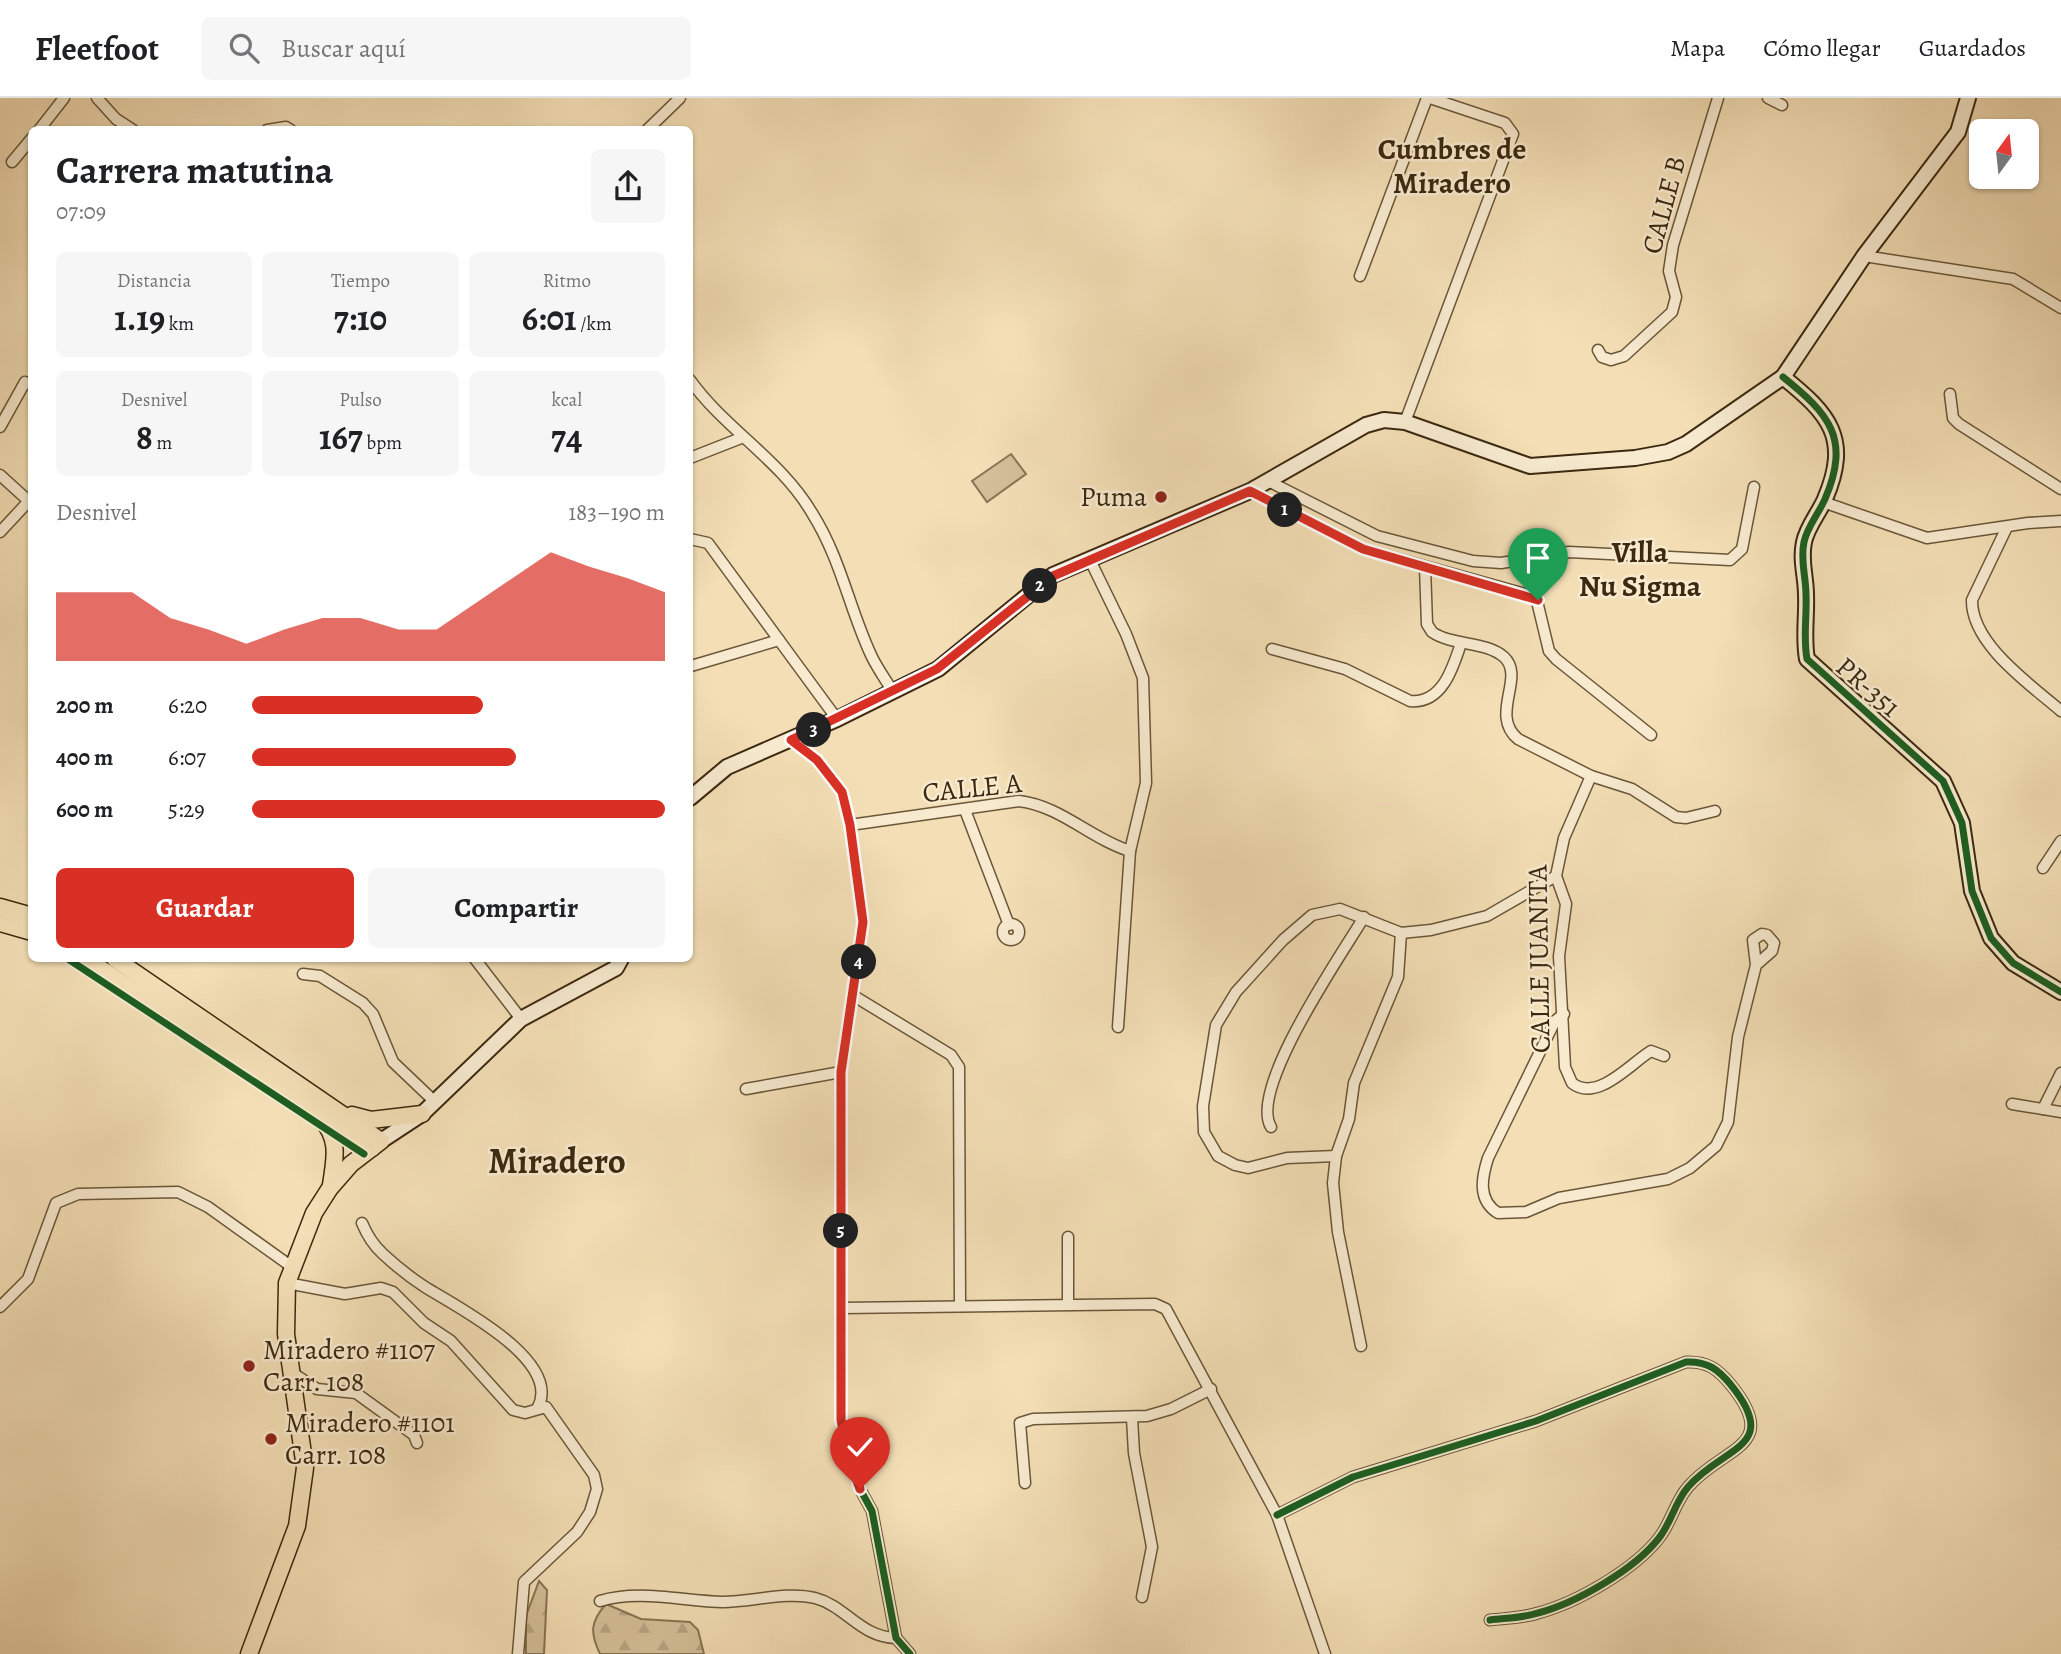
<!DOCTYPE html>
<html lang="es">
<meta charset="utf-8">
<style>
:root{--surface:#fff;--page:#f6f6f6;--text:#202124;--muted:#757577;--line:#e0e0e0;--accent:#d93025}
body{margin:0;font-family:Alegreya,serif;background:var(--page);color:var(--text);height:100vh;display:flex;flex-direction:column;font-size:26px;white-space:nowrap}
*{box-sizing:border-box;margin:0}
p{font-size:23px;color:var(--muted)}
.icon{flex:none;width:38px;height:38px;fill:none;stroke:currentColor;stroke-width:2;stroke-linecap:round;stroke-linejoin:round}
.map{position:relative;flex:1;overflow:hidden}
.details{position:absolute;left:28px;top:28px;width:665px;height:836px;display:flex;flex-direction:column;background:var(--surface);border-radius:10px;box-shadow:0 2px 5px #0004}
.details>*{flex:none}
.needle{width:46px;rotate:15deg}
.buttons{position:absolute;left:1969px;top:21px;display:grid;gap:14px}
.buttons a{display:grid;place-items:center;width:70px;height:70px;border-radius:10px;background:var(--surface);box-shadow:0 2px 5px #0004;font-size:35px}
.pin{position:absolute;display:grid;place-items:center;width:60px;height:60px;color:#fff;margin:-72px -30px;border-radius:50% 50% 50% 0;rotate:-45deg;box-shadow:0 0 7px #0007}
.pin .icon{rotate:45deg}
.km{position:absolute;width:35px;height:35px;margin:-18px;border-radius:50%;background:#222;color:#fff;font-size:19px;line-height:35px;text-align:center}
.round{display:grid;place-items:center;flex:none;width:74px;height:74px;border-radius:10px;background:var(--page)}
.overview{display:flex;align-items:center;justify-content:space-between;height:119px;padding:0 28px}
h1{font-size:38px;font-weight:700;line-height:52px}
.figures{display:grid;grid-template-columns:repeat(3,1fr);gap:10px;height:119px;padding:7px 28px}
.figures div{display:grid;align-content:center;border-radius:10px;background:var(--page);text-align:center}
.figures b{font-size:35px;font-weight:700}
.figures small{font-size:19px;font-weight:400}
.figures p{font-size:19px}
.chart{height:196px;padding:14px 28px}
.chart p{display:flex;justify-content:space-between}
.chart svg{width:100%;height:126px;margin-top:7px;fill:var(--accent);opacity:.7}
.cta{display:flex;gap:14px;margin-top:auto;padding:14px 28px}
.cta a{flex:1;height:80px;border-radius:10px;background:var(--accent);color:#fff;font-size:28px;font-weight:700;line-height:80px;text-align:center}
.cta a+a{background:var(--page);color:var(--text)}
ul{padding:0 28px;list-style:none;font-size:23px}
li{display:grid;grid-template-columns:112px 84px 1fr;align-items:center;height:52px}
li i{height:18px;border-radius:9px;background:var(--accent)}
header{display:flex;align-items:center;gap:42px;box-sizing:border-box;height:98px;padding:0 35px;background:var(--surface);border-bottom:2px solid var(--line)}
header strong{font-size:33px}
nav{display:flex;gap:38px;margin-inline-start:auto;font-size:24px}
.search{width:490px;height:63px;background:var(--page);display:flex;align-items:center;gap:18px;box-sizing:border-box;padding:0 24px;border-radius:10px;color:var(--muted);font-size:26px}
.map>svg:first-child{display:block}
.forest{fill:url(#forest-firs);stroke:#887454;stroke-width:2}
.pitch{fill:#d4bf99;stroke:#887454;stroke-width:2}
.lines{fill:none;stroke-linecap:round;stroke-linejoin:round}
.street-casing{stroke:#6a5638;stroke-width:13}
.secondary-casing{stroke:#3c290f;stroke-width:18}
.primary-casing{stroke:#3c290f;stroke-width:19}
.street{stroke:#f7eacf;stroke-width:10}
.secondary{stroke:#f7eacf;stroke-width:14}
.primary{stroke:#f3deb5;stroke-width:16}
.cycleway-casing{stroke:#f7eacf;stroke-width:11}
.cycleway{stroke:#1b5e20;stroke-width:7}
.route-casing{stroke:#fff;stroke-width:14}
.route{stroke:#d93025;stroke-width:9}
.poi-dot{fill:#8f2418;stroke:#f7eacf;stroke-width:2.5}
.labels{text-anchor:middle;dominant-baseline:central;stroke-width:5;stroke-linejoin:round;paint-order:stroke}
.street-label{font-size:28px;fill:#3c290f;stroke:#f7eacf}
.poi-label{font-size:28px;fill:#3c290f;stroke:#f7eacf;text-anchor:start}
.neighbourhood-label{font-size:30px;font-weight:bold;fill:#3c290f;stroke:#f7eacf}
.district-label{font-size:35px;font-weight:bold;fill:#3c290f;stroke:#f7eacf}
</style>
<header>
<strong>Fleetfoot</strong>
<div class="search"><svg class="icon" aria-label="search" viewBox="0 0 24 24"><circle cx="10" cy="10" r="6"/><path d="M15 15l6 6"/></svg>Buscar aquí</div>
<nav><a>Mapa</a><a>Cómo llegar</a><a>Guardados</a></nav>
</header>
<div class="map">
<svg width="2061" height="1556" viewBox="0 0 2061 1556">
<defs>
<pattern id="forest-firs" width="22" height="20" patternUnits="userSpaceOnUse" patternTransform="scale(1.75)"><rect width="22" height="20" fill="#d4bf99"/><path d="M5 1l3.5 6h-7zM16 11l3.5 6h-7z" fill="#b7a483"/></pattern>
</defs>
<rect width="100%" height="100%" fill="#f3deb5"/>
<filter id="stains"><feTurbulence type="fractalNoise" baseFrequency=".00286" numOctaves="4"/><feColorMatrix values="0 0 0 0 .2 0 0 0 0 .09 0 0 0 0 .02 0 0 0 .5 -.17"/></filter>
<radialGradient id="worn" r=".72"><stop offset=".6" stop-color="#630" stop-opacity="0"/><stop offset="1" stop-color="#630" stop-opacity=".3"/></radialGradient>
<g class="forest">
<polygon points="539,1483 547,1492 544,1556 526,1556 526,1518"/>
<path d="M 606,1506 L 641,1521 L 690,1524 L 698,1532 L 704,1556 L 600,1556 C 590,1535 590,1524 606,1506 Z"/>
</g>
<polygon class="pitch" points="1011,356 1026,376 987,404 972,383"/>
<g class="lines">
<g class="street-casing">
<g id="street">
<polyline points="97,0 116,21 133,32"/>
<polyline points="1768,0 1782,7"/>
<polyline points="39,32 64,0"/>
<polyline points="267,32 286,29 291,32"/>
<polyline points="647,32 680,0"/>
<polyline points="12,64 32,40"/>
<polyline points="1864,158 2013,181 2061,210"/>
<polyline points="1360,178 1427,0"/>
<polyline points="1598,252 1602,259 1611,262 1624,258 1672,214 1676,199 1669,173 1673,147 1718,0"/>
<path d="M 690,282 C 725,331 781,362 812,415 C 841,461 849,510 871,557 C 877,570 886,582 893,594"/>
<polyline points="1950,296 1953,320 1959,326 2061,391"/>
<polyline points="1405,324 1513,36 1505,25 1430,0"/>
<polyline points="0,329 25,284 32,287"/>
<polyline points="690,360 741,340"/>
<polyline points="0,377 32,406"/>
<polyline points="1270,384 1377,438 1473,463 1501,465 1569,454 1730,462 1742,451 1754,389"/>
<polyline points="1250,393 1363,451 1536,499 1549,553 1556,561 1651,637"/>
<polyline points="1823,404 1927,440 2028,425 2061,423"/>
<path d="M 2007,429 L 1972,502 C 1971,546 2031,587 2061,613"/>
<polyline points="0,434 28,404"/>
<polyline points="690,441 708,445 779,542 691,568"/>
<polyline points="1089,460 1126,536 1143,580 1146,685 1130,753 1118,929"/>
<path d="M 1425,469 L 1427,526 L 1432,534 C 1452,548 1486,543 1504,559 C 1526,579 1489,617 1518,641 L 1591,678 L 1632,691 L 1676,719 L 1686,720 L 1715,713"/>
<polyline points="779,542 837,621"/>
<path d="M 1272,551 L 1345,571 L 1410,603 C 1442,606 1453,570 1461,545"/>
<polyline points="791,642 817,662 842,694 850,727 863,824 841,974 841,1322 847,1356 860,1391 872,1413 896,1540 910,1556"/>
<path d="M 1591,678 L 1564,740 L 1556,778 L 1566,806 L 1559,858 L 1565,969 L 1572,985 C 1597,1005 1631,965 1651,953 L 1664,958"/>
<polyline points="965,712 1009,827"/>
<path d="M 850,727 L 1019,703 C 1061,708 1091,741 1130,753"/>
<polyline points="2043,770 2061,743"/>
<circle cx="1011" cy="834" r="8"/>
<polyline points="475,861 521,921"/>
<polyline points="303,876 320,878 363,905 373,916 393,964 434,1003"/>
<polyline points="854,898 951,957 959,969 960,1207"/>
<path d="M 1564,916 L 1555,923 L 1488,1060 C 1482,1079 1477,1102 1498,1115 L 1526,1114 L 1559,1100 L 1668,1081 L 1690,1070 L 1716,1048 L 1728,1024 L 1738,939 L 1756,867 L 1772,853 L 1774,845 L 1767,837 L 1762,836 L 1753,842 L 1756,867"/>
<polyline points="746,991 841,974"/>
<polyline points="2012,1006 2061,1014"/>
<polyline points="2043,1011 2061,975"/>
<path d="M 1271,1029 C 1248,991 1342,856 1364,819"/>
<polyline points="1336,1058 1287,1060 1248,1070 1235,1067 1218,1058 1204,1034 1203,1008 1216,927 1236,894 1283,842 1312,817 1340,811 1401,835 1431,832 1487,818 1556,778"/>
<path d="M 362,1125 C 367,1137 373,1147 383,1156 C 396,1168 411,1180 425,1189 C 457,1209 562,1262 538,1309"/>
<polyline points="1068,1139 1068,1206"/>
<polyline points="287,1185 345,1196 381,1190 393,1194 424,1225 451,1243 513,1312 525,1315 546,1309 594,1377 597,1391 590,1414 577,1434 524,1484 518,1556"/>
<polyline points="0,1209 28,1181 56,1105 78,1096 178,1094 208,1109 292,1169"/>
<polyline points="842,1210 1155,1206 1166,1211 1277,1417 1325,1556"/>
<polyline points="1361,1248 1338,1134 1333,1085 1336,1058 1349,1021 1354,985 1398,879 1401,835"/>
<polyline points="291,1274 317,1291 356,1295 414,1337 417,1345"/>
<polyline points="1132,1320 1134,1355 1152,1449 1142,1499"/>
<polyline points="1025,1385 1020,1325 1033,1321 1147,1318 1171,1311 1211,1291"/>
<path d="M 1277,1417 L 1353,1379 L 1536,1323 L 1686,1264 C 1707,1263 1718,1271 1731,1287 C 1782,1350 1723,1348 1688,1389 C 1675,1404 1671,1425 1659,1440 C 1634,1472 1576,1505 1538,1515 C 1523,1520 1506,1520 1490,1522"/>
<path d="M 600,1503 C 638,1491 683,1503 723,1504 C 752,1504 787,1493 815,1500 C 846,1508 860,1539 896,1540"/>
</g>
</g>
<g class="secondary-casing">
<g id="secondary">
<path d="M 1783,279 C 1829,316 1851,340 1825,401 C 1819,415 1807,429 1804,444 C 1800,463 1806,478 1806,497 C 1807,518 1803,540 1807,561 L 1943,683 L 1962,725 L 1972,793 L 1991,840 L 2013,865 L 2061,894"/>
<polyline points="690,700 727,669 837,621 938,571 1053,477 1250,393 1366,327 1384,322 1405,324 1530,368 1635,360 1668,354 1686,346 1783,279 1864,158 1958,34 1968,0"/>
<polyline points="381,1043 422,1016 521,921 616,870 621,861"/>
</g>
</g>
<g class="primary-casing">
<g id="primary">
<polyline points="0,809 32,818"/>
<polyline points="0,825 32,834"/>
<polyline points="86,861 372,1050"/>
<polyline points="115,861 381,1043 351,1066 330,1090 314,1115 287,1185 286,1236 305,1370 297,1428 249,1556"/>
<polyline points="352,1017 371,1022 422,1016"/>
<path d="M 321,1020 C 340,1042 335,1060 331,1087"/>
</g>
</g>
<use href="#street" class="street"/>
<use href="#secondary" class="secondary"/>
<use href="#primary" class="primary"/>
<g class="cycleway-casing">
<g id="cycleway">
<path d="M 1783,279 C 1829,316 1851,340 1825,401 C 1819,415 1807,429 1804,444 C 1800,463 1806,478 1806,497 C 1807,518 1803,540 1807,561 L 1943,683 L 1962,725 L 1972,793 L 1991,840 L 2013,865 L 2061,894"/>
<polyline points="791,642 817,662 842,694 850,727 863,824 841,974 841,1322 847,1356 860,1391 872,1413 896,1540 910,1556"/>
<polyline points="68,861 364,1056"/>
<path d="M 1277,1417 L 1353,1379 L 1536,1323 L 1686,1264 C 1707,1263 1718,1271 1731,1287 C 1782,1350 1723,1348 1688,1389 C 1675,1404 1671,1425 1659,1440 C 1634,1472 1576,1505 1538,1515 C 1523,1520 1506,1520 1490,1522"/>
</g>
</g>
<use href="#cycleway" class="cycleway"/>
</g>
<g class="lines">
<g class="route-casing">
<polyline id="route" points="860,1391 848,1356 841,1322 841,974 863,824 850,727 842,694 817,662 791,642 937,571 1053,478 1250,393 1363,451 1538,502"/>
</g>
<use href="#route" class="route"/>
</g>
<g class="poi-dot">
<circle cx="1161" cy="399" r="7"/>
<circle cx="249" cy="1268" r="7"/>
<circle cx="271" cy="1341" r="7"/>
</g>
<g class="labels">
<g class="street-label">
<text transform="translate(1664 107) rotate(-75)">CALLE B</text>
<text transform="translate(1868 589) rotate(41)">PR-351</text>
<text transform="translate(972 690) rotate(-6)">CALLE A</text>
<text transform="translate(1539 861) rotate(-91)">CALLE JUANITA</text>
</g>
<g class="poi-label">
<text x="1147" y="399" text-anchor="end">Puma</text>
<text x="263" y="1252">Miradero #1107<tspan x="263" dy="32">Carr. 108</tspan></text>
<text x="285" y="1325">Miradero #1101<tspan x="285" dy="32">Carr. 108</tspan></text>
</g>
<g class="neighbourhood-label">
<text x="1452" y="51">Cumbres de<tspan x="1452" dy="34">Miradero</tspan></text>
<text x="1640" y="454">Villa<tspan x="1640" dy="34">Nu Sigma</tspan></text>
</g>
<g class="district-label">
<text x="557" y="1063">Miradero</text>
</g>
</g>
<rect width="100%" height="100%" filter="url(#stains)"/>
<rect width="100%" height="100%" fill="url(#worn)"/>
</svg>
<div class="buttons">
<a><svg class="needle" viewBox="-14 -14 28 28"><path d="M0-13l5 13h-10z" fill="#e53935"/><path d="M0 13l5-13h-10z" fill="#757577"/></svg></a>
</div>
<div class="pin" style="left:1538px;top:502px;background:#1e9e55"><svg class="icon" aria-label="arrive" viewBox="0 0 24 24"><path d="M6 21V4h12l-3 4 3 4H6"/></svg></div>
<div class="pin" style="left:860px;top:1391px;background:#d93025"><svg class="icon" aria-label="check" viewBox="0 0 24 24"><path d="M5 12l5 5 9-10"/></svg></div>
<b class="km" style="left:1285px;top:412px">1</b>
<b class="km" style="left:1040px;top:488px">2</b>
<b class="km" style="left:814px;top:632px">3</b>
<b class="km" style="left:859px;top:864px">4</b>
<b class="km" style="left:841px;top:1133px">5</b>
<section class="details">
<div class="overview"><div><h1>Carrera matutina</h1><p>07:09</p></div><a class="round"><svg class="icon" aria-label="share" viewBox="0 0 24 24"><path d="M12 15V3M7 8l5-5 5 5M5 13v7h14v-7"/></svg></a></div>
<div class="figures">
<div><p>Distancia</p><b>1.19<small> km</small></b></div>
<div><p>Tiempo</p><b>7:10</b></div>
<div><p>Ritmo</p><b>6:01<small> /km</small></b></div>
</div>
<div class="figures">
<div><p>Desnivel</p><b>8<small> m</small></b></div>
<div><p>Pulso</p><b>167<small> bpm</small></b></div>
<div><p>kcal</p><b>74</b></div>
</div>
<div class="chart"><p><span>Desnivel</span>183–190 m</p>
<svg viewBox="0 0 160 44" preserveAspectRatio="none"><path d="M0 44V20L10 20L20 20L30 29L40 33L50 38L60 33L70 29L80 29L90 33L100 33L110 24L120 15L130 6L140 11L150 15L160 20V44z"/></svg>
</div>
<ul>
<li><b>200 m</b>6:20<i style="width:56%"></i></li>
<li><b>400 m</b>6:07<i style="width:64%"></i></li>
<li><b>600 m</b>5:29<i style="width:100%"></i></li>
</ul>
<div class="cta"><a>Guardar</a><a>Compartir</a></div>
</section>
</div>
